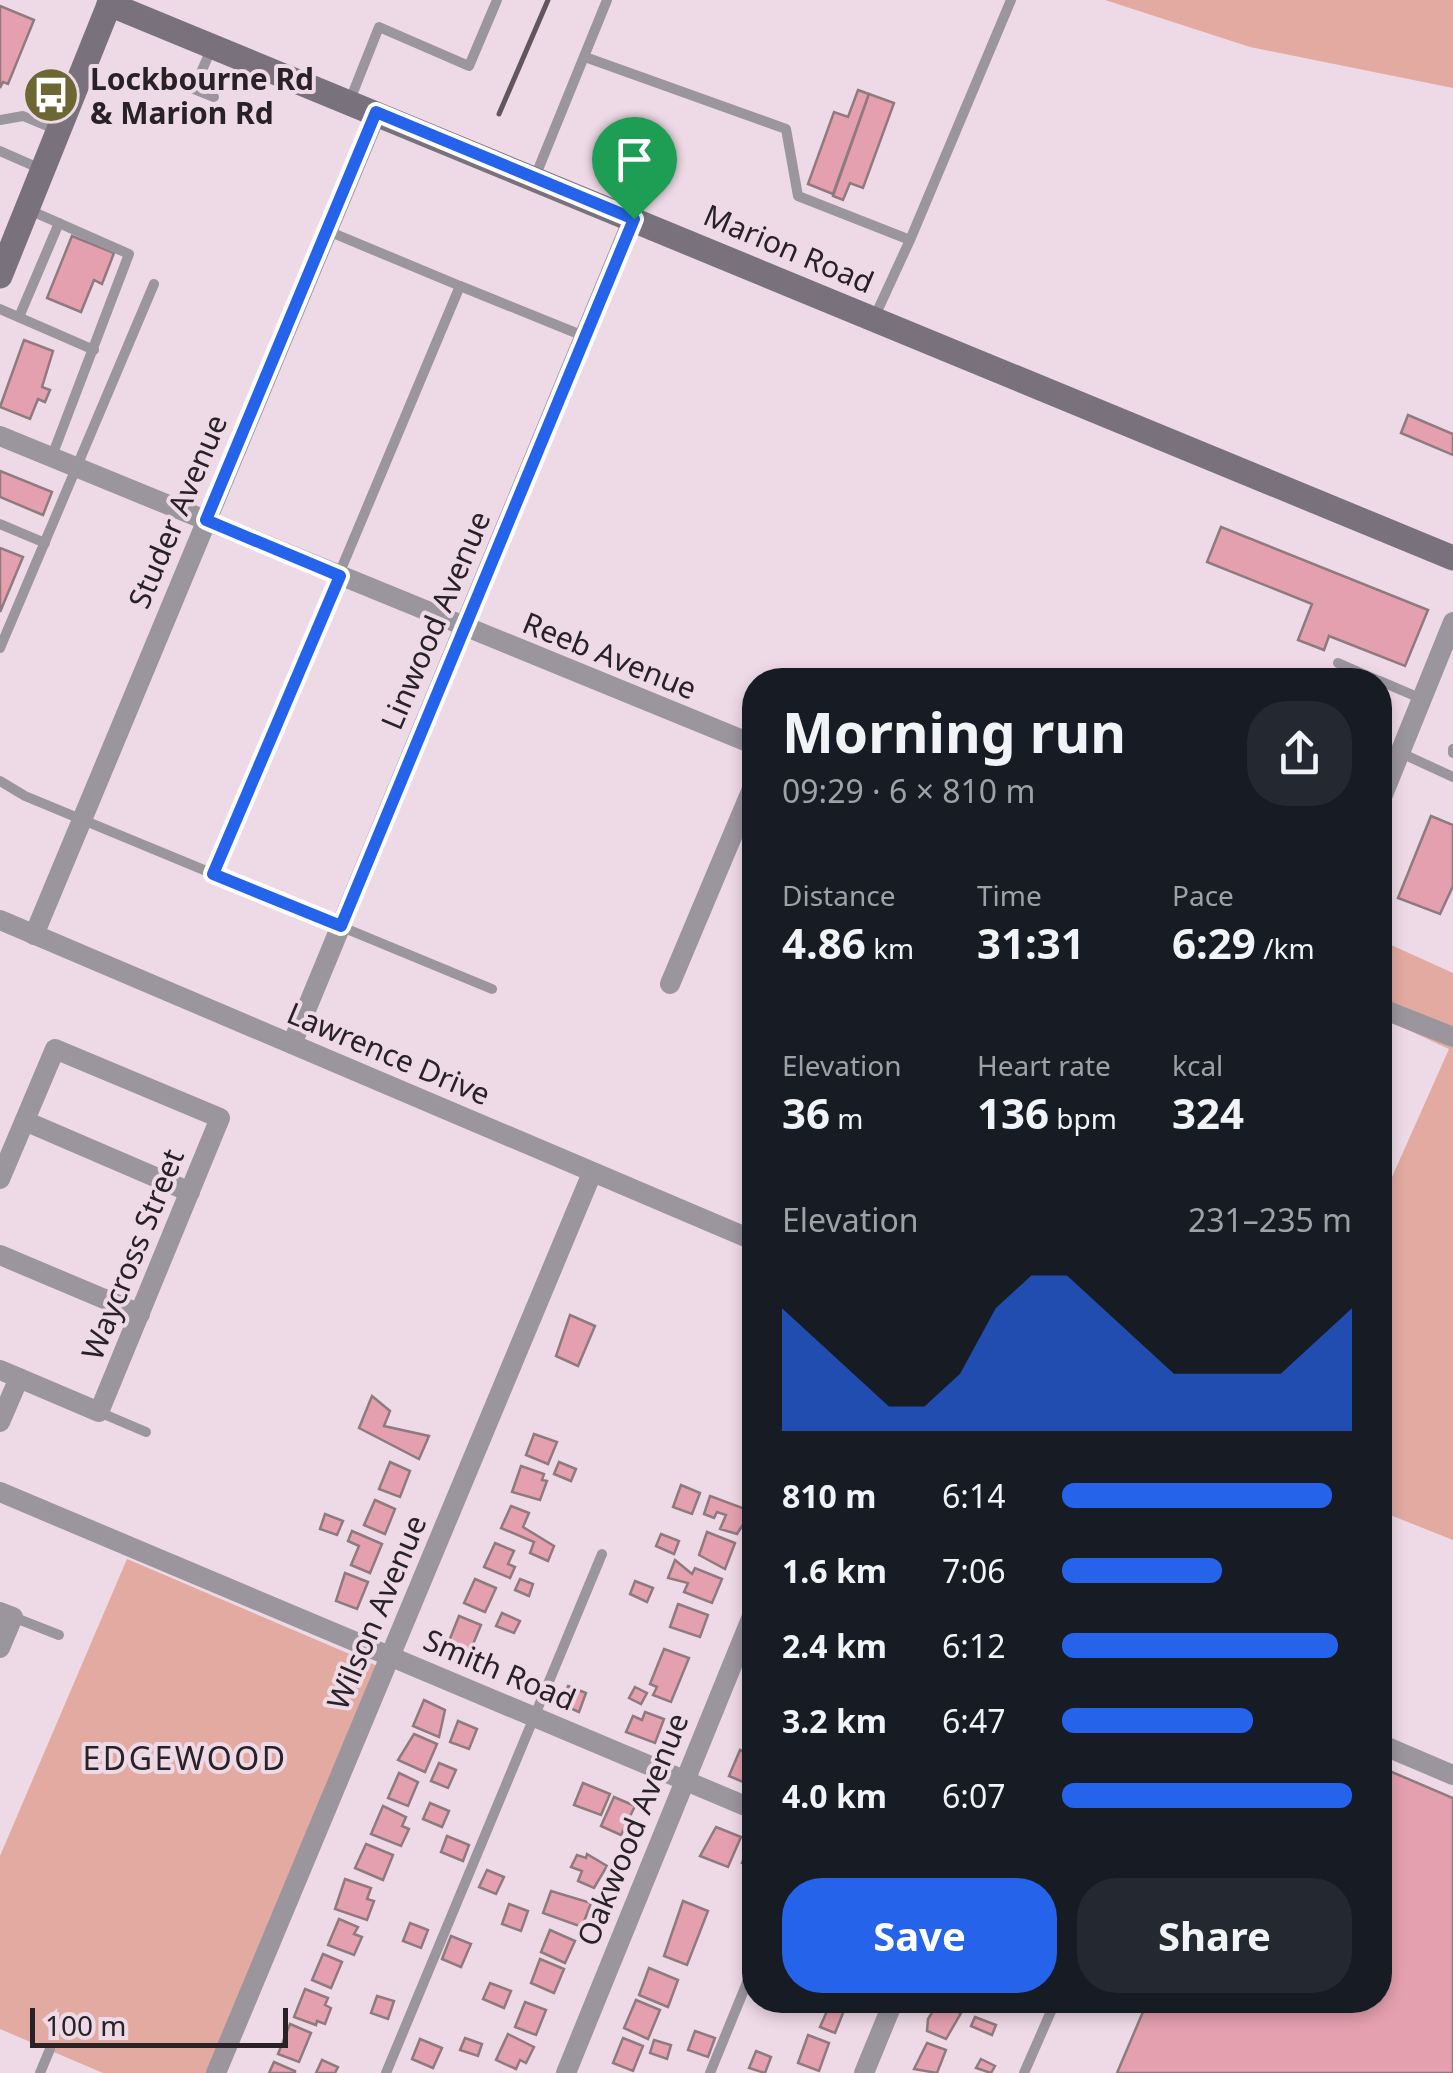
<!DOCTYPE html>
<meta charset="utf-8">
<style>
:root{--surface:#171b24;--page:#242831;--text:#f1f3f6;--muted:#9ea1a6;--accent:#2563eb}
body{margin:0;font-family:"Noto Sans",sans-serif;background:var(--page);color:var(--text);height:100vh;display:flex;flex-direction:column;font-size:38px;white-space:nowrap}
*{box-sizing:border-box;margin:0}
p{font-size:32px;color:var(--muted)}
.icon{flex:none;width:55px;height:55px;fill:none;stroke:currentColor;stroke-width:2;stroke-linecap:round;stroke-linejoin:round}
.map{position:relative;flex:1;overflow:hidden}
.details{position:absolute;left:742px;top:668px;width:650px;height:1345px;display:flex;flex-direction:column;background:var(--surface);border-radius:40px;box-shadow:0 5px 15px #0003}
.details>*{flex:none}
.scale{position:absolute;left:30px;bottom:25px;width:258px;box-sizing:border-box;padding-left:10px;border:5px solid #282125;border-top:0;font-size:28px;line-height:35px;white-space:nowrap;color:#282125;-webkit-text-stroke:8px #eedae6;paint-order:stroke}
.pin{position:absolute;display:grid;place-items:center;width:85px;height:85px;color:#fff;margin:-102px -42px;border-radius:50% 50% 50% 0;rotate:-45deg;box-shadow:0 0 10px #0007}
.pin .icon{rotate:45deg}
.round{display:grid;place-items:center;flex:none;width:105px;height:105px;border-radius:40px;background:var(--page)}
.overview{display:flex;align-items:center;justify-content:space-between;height:170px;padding:0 40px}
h1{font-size:55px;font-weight:700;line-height:75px}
.figures{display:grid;grid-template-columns:repeat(3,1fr);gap:15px;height:170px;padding:10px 40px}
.figures div{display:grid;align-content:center}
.figures b{font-size:42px;font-weight:700}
.figures small{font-size:28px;font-weight:400}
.figures p{font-size:28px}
.chart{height:280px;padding:20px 40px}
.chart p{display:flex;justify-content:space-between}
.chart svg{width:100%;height:180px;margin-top:10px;fill:var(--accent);opacity:.7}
.button{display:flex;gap:20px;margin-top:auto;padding:20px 40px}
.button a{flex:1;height:115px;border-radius:40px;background:var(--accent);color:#fff;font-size:40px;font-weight:700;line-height:115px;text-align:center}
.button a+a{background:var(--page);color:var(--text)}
ul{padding:0 40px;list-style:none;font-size:32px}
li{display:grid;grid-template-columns:160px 120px 1fr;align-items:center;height:75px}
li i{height:25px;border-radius:12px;background:var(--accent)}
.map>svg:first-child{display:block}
.green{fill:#e2aaa0}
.building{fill:#e5a0af;stroke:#8f7a7e;stroke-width:2.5}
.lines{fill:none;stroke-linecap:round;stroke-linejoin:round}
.lane{stroke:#9b969d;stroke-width:10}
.street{stroke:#9b969d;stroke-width:20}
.secondary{stroke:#79727c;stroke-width:25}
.rail{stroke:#61565c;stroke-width:5}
.route-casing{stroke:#fff;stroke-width:20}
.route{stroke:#2563eb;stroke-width:12}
.labels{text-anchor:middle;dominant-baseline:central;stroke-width:8;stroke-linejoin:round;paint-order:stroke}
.poi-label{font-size:30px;font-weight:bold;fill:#282125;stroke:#eedae6;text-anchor:start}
.street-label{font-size:30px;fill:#282125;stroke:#eedae6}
.neighbourhood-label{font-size:32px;letter-spacing:2.5px;fill:#282125;stroke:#eedae6}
</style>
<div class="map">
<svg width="1453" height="2073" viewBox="0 0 1453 2073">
<rect width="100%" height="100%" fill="#eedae6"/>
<g class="green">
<polygon points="1105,0 1453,0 1453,88 1250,47"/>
<polygon points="1380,940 1453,973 1453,1540 1380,1511 1380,1204 1449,1049 1380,1017"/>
<polygon points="127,1559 380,1667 207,2073 103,2073 0,2029 0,1856"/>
</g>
<g class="building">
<polygon points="0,6 34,20 8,84 3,82 0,88"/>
<polygon points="858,90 869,94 833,194 808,184 834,112 848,117"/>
<polygon points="869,94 894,103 863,188 850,183 843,200 833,196"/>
<polygon points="72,236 114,253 102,284 94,280 81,312 47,298"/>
<polygon points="24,340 53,351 42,387 50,390 45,402 38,399 30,419 0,407"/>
<polygon points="1408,415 1453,434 1453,455 1401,433"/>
<polygon points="0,471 52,492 43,515 0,497"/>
<polygon points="1221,527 1428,610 1405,666 1329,636 1324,650 1298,640 1312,604 1207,562"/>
<polygon points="0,548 23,557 0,612"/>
<polygon points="1431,816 1453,825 1453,886 1440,914 1398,898"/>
<polygon points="570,1315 595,1326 578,1366 556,1356"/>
<polygon points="372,1396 390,1411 384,1426 429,1436 419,1459 359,1428"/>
<polygon points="534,1434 557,1442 548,1464 526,1455"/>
<polygon points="390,1462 410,1471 400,1497 379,1489"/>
<polygon points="559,1462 576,1469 571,1481 554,1474"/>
<polygon points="521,1466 544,1474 542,1480 547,1481 540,1500 512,1492"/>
<polygon points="681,1485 700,1493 692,1514 673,1507"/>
<polygon points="710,1496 748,1510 747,1531 742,1526 737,1534 720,1529 726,1515 717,1512 714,1518 704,1514"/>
<polygon points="375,1500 395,1509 385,1534 364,1525"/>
<polygon points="511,1506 529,1513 523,1527 554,1546 548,1561 530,1553 534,1542 501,1528"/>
<polygon points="325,1514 343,1521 337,1535 320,1529"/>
<polygon points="352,1531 382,1544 370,1573 351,1565 359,1546 348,1541"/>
<polygon points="707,1532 735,1543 725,1569 699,1555"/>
<polygon points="661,1534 679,1541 674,1554 656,1546"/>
<polygon points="495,1543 514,1551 508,1564 515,1567 510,1578 484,1567"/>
<polygon points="675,1560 692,1574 695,1568 722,1579 712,1603 684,1592 688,1583 668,1578"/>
<polygon points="345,1573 368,1582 357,1609 336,1601"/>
<polygon points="475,1579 496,1588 485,1612 464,1603"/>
<polygon points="520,1579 533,1584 529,1596 515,1590"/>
<polygon points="635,1581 653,1588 647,1602 630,1594"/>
<polygon points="678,1604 708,1615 700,1637 670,1627"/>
<polygon points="502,1613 520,1621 514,1633 496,1626"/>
<polygon points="459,1616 481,1625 469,1654 447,1646"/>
<polygon points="664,1649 689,1658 671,1702 653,1695 657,1687 650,1684"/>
<polygon points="568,1686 586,1693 579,1712 561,1704"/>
<polygon points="635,1687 647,1693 641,1704 629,1698"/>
<polygon points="424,1700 445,1710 439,1737 413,1726"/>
<polygon points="645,1712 664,1719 655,1743 626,1732 633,1716 642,1720"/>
<polygon points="458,1721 477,1729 469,1749 450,1742"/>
<polygon points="414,1734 437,1744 425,1772 398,1760"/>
<polygon points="740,1750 755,1757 755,1787 729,1776"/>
<polygon points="439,1763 456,1770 448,1788 431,1781"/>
<polygon points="1380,1767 1453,1798 1453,2073 1117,2073 1148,2000 1380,2000"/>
<polygon points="399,1773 418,1782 408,1806 388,1798"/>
<polygon points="583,1783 610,1794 601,1815 574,1805"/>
<polygon points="614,1797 635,1806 621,1835 601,1826"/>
<polygon points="430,1803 449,1811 442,1827 423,1819"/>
<polygon points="383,1806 406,1817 402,1826 409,1829 401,1846 371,1834"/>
<polygon points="716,1827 741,1837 728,1867 700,1856"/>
<polygon points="447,1836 469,1845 463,1861 441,1852"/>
<polygon points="366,1844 393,1855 383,1880 355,1868"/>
<polygon points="749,1846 755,1849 755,1868 742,1863"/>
<polygon points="587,1854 607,1866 594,1888 578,1881 582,1871 571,1867 577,1855 586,1858"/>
<polygon points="487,1870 504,1877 496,1894 479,1887"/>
<polygon points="345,1879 371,1888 367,1899 374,1901 367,1920 335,1909"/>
<polygon points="551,1891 591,1903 582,1927 543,1913"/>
<polygon points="683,1901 708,1911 687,1965 664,1956"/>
<polygon points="509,1904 528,1911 521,1931 502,1924"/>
<polygon points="339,1919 358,1927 354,1934 362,1937 354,1955 328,1945"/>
<polygon points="410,1923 428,1930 421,1948 403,1941"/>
<polygon points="550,1930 575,1941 565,1963 541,1952"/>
<polygon points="451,1936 471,1944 461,1967 442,1959"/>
<polygon points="323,1954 342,1962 331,1988 312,1980"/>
<polygon points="540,1959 564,1969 554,1993 531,1983"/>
<polygon points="649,1968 678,1980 668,2007 639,1995"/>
<polygon points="490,1983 511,1991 504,2008 483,1999"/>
<polygon points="305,1989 328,1998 325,2005 331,2008 325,2024 317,2021 316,2025 294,2017"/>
<polygon points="377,1996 394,2001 388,2019 371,2013"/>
<polygon points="636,2000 660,2010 648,2039 624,2028"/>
<polygon points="525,2002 546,2010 536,2035 515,2027"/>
<polygon points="831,2002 845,2008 835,2033 820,2027"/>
<polygon points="938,2003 961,2013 946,2039 927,2031 928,2019"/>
<polygon points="975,2017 996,2025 992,2035 971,2026"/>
<polygon points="290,2024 311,2033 299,2062 278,2054"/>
<polygon points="695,2031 715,2038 708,2057 688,2050"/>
<polygon points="508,2034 534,2047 526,2063 520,2060 516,2069 496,2060"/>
<polygon points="808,2035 829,2043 819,2071 798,2063"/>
<polygon points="465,2038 482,2044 478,2056 460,2050"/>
<polygon points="623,2038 643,2046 633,2071 613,2063"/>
<polygon points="420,2039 442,2048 433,2068 412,2059"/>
<polygon points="654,2040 671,2045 667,2059 650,2053"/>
<polygon points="927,2043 946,2050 937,2073 914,2069"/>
<polygon points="756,2051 771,2057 765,2073 749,2068"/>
<polygon points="981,2059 995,2066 991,2073 976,2068"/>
<polygon points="322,2060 338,2067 335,2073 316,2073"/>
<polygon points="274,2062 295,2071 295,2073 269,2073"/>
</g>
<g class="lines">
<g class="lane">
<polyline points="585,57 786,129 798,196 910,240 1011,0"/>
<polyline points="170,79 194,89 212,47"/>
<polyline points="194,89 214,97"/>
<polyline points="350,100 379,27 469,66 497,0"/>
<polyline points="0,120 23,116 57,130"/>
<polyline points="0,151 41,169"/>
<polyline points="535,177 607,0"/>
<polyline points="27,209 129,254 52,456"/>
<polyline points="328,231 460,286"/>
<polyline points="0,309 94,350"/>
<polyline points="875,316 910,240"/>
<polyline points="19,317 59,223"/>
<polyline points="0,524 45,543"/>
<polyline points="0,648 154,284"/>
<polyline points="1338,663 1377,680"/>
<polyline points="1380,681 1422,699"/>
<polyline points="1453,749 1453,753"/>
<polyline points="1401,753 1453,777"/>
<polyline points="0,781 25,796 492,989"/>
<polyline points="213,874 460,286 586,337"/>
<polyline points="99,1412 146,1432"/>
<polyline points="13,1617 59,1635"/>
<polyline points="40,2073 50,2049"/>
<polyline points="386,2073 602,1554"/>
<polyline points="710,2073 755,1963"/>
<polyline points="1024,2073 1056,2000"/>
</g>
<g class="street">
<polyline points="0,436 755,745"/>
<polyline points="1380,802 1453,622"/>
<polyline points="0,920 755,1241"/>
<polyline points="34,935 377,112"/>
<polyline points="670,984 755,782"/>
<polyline points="1380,1008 1453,1037"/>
<polyline points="292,1044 633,219"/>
<polyline points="25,1121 190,1192"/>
<polyline points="0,1179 55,1049 220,1118 99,1412 0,1370"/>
<polyline points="0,1255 140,1314"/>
<polyline points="0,1422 19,1378"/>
<polyline points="0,1492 755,1810"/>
<polyline points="0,1612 13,1617 0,1648"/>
<polyline points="1380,1744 1453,1775"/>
<polyline points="216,2073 592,1173"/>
<polyline points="566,2073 755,1609"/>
<polyline points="864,2073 894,2000"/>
</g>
<g class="secondary">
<polyline points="109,4 1453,558"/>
<polyline points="0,276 111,0"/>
</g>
<polyline class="rail" points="499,114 548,0"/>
</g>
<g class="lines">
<g class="route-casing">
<polygon id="route" points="376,112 634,219 341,926 213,874 340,576 206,520"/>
</g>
<use href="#route" class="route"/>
</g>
<defs>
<g id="bus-disc" transform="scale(2.875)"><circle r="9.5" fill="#6c6733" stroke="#eedae6"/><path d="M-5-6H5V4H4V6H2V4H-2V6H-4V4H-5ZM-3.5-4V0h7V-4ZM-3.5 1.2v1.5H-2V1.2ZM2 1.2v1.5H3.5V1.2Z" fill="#fff"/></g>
</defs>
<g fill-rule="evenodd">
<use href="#bus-disc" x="51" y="95"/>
</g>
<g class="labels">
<g class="poi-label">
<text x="90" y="78">Lockbourne Rd<tspan x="90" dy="34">&amp; Marion Rd</tspan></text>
</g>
<g class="street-label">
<text transform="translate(789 248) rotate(23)">Marion Road</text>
<text transform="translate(177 511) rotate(-67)">Studer Avenue</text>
<text transform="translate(435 620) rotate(-67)">Linwood Avenue</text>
<text transform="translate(610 655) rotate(22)">Reeb Avenue</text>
<text transform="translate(389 1053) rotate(23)">Lawrence Drive</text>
<text transform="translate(132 1254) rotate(-68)">Waycross Street</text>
<text transform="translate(376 1612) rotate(-67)">Wilson Avenue</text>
<text transform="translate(500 1669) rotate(23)">Smith Road</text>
<text transform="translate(632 1829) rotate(-68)">Oakwood Avenue</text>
</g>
<g class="neighbourhood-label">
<text x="185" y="1757">EDGEWOOD</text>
</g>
</g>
</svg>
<div class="scale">100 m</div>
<div class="pin" style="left:634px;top:219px;background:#1e9e55"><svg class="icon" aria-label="arrive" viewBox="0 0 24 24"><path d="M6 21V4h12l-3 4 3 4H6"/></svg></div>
<section class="details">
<div class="overview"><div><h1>Morning run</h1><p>09:29 · 6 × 810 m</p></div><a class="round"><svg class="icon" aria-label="share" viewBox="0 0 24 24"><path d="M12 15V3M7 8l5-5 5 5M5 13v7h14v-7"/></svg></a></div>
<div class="figures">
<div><p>Distance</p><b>4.86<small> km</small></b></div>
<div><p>Time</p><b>31:31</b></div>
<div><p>Pace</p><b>6:29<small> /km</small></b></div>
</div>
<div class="figures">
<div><p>Elevation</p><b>36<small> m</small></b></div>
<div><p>Heart rate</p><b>136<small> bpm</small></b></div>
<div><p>kcal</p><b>324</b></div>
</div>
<div class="chart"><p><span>Elevation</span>231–235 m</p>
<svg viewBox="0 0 160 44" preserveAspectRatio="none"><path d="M0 44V14L10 22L20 30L30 38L40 38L50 30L60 14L70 6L80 6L90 14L100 22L110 30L120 30L130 30L140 30L150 22L160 14V44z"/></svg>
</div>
<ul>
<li><b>810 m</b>6:14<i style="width:93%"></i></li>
<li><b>1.6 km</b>7:06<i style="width:55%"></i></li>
<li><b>2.4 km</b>6:12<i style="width:95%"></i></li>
<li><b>3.2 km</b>6:47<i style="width:66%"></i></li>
<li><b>4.0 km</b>6:07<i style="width:100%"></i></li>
</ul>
<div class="button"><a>Save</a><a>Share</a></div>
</section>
</div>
